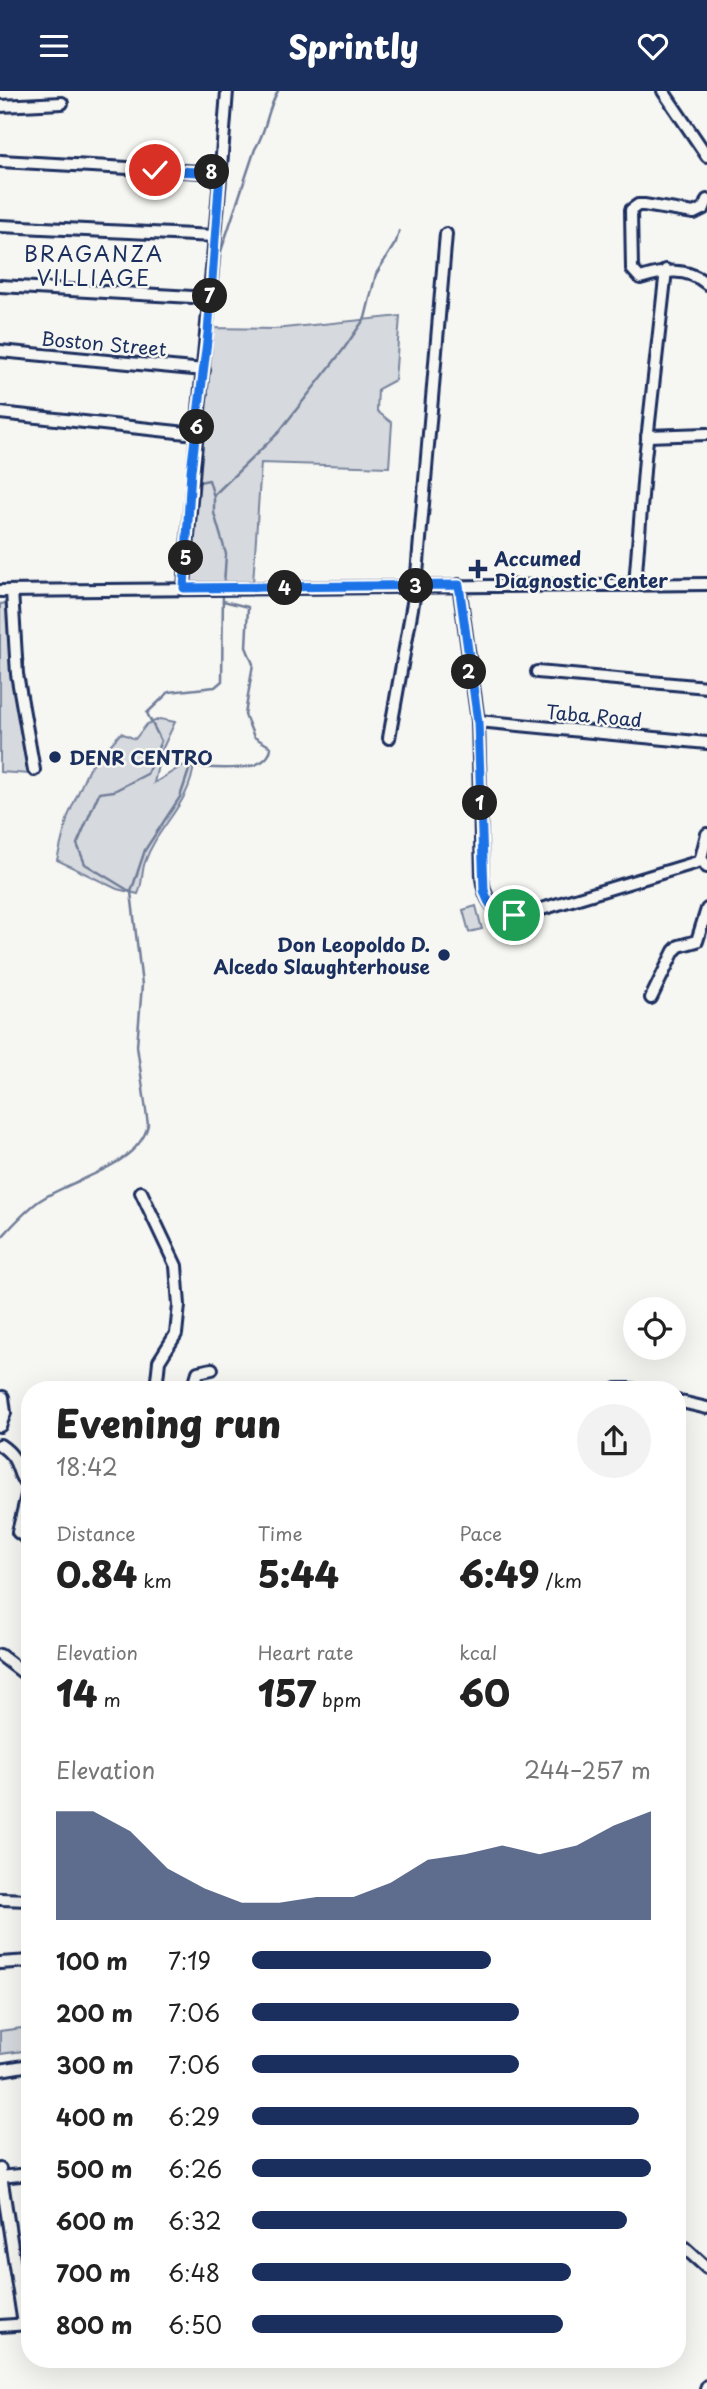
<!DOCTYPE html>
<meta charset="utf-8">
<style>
:root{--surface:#fff;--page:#f2f2f2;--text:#222;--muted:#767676;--accent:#1b2f5e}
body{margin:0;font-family:"Playpen Sans",sans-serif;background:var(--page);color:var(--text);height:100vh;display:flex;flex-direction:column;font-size:26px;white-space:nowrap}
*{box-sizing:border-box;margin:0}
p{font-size:23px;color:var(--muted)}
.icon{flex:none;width:38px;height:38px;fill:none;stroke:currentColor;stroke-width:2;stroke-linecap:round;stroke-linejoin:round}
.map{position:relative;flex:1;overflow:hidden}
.panel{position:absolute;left:21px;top:1290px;width:665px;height:987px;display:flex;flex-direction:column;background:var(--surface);border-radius:28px;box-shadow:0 7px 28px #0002}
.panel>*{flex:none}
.tools{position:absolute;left:623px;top:1206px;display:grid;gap:14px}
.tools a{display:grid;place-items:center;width:63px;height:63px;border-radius:50%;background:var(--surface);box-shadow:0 7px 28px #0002;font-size:35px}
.pin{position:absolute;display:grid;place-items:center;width:60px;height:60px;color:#fff;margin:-30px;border:4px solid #fff;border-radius:50%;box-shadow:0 2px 7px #0007}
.km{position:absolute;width:35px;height:35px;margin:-18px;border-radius:50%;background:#222;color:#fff;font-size:19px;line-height:35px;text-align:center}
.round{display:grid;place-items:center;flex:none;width:74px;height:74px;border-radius:37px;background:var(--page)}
.overview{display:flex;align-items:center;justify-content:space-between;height:119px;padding:0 35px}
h1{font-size:38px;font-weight:800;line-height:52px}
.metrics{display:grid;grid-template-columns:repeat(3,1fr);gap:10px;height:119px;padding:7px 35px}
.metrics div{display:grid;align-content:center}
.metrics b{font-size:35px;font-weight:800}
.metrics small{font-size:19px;font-weight:400}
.metrics p{font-size:19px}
.chart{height:196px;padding:14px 35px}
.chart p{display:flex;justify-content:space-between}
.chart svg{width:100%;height:126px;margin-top:7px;fill:var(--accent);opacity:.7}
ul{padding:0 35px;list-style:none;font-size:23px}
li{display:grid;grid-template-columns:112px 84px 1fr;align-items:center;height:52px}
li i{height:18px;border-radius:9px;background:var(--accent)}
header{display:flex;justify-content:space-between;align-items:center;height:91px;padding:0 35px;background:var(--accent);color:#fff;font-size:32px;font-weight:800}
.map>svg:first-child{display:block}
.green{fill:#d6d9dd;stroke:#78849e;stroke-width:2}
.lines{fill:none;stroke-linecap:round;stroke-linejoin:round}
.stream{stroke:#717e99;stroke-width:2.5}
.minor-casing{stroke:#1b2f5e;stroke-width:16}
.minor{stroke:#f6f6f2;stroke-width:10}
.route-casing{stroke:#fff;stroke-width:14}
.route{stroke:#1a73e8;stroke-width:9}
.poi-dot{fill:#1b2f5e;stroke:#f6f6f2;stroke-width:2.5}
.labels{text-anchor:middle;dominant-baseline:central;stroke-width:5;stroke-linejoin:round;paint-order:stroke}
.street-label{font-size:19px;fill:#1b2f5e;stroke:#f6f6f2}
.poi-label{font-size:19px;font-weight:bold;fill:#1b2f5e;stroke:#f6f6f2;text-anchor:start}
.neighbourhood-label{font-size:21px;letter-spacing:2px;fill:#1b2f5e;stroke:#f6f6f2}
</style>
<header><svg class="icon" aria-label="menu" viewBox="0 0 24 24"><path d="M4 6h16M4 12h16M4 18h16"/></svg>Sprintly<svg class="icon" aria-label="heart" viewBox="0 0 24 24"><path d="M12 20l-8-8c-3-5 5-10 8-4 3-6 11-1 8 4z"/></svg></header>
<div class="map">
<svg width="707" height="2298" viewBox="0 0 707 2298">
<rect width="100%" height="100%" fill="#f6f6f2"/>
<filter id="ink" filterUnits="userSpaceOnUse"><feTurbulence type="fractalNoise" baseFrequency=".0143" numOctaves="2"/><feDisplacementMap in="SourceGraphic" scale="14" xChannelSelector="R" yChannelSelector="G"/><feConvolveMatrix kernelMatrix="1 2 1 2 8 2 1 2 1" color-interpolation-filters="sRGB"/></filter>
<g filter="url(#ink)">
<g class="green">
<polygon points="400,225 395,289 378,298 377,320 392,332 389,376 261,372 253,492 183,491 206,237 274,238"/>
<polygon points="8,512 11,577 30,683 0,681 0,513"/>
<path d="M 160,628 L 175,631 L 161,661 L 154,692 L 182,675 L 194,672 C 191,713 157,735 145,771 C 141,782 143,793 138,803 L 117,798 L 57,769 L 68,725 L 89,677 L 121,642 L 135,648 L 147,633 Z"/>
<polygon points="476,815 482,838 469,841 463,819"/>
<polygon points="30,1936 30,1959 0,1963 0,1940"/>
</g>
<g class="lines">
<g class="stream">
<path d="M 217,172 L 255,58 C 267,39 266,21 278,0"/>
<polyline points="203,321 208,303 205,298"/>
<polyline points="194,392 209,389 214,406 214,422 226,463 224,494"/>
<polyline points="214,404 278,342 343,259 365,227 376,183 396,151 399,140"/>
<path d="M 131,801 L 145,759 L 180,706 L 190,676 C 211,676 269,685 271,656 L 254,646 L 245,624 L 253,573 L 246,556 L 248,516 L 223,510"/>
<path d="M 0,1148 C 12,1135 25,1120 39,1110 C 71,1088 138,1076 148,1034 L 137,955 L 142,894 L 131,801 L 85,773 L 77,753 L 99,702 L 114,700 L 147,683 L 161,650 L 147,622 L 169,601 L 215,596 L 222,590 L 223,500"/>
</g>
<g class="minor-casing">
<g id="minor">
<polyline points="663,0 707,65"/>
<polyline points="0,15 62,12"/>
<polyline points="0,70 220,82"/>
<path d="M 707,109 L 704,117 L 694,122 L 644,114 L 638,114 L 631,119 L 632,178 L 640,187 C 664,180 686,175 707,193"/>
<polyline points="0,135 215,145"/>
<polyline points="0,195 210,207"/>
<polyline points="0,260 204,279"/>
<polyline points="0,322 196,343"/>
<polyline points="647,345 707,343"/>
<path d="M 459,494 L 478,630 L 482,787 C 486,820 502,826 532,821 L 701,770"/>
<polyline points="635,494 645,367 666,179"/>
<path d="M 184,497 C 196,331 215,166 227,0"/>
<polyline points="0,500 707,493"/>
<polyline points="12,500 17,583 34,679"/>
<polyline points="537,581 707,596"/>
<polyline points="478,630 707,652"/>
<polyline points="389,647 416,495 446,143"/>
<polyline points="707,743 701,767 707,776"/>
<polyline points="651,907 674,860 679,855 697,850 707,818"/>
<polyline points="141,1101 176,1175 179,1214 176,1243 159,1270 156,1298"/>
<polyline points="193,1298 198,1281 212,1278"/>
<polyline points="617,1298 632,1298"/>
<polyline points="677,1310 707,1317"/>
<polyline points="0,1335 5,1322 3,1306"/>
<path d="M 0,1354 C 24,1370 14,1384 28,1393"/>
<polyline points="30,1392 18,1441 30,1450"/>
<polyline points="0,1564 30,1587"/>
<polyline points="0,1808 30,1809"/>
<polyline points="0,1872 30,1870"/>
<polyline points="0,1979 30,1974"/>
<polyline points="0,2078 24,2233"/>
<polyline points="0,2086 30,2083"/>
<polyline points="677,2150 707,2177"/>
<polyline points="0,2235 29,2233"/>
<polyline points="706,2298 707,2295"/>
</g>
</g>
<use href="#minor" class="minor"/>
</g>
</g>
<g class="lines" filter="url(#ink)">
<g class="route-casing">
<path id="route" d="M 155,79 L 220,82 L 208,242 L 191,380 L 184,497 L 459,494 L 478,631 L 484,799 C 489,817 496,822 514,824"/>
</g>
<use href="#route" class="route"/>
</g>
<g class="poi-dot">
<path d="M474.5 467.5h7v7h7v7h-7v7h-7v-7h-7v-7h7z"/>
<circle cx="55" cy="666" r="7"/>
<circle cx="444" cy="864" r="7"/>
</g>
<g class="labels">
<g class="street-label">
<text transform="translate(104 252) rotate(5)">Boston Street</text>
<text transform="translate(594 624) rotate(5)">Taba Road</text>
</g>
<g class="poi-label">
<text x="494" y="467">Accumed<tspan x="494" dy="22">Diagnostic Center</tspan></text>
<text x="69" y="666">DENR CENTRO</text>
<text x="430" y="853" text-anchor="end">Don Leopoldo D.<tspan x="430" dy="22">Alcedo Slaughterhouse</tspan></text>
</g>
<g class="neighbourhood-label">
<text x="94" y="162">BRAGANZA<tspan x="94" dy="24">VILLIAGE</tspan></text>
</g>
</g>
</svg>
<div class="tools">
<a><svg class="icon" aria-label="locate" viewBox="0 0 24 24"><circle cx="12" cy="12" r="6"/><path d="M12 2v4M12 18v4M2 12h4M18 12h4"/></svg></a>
</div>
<div class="pin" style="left:514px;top:824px;background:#1e9e55"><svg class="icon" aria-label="arrive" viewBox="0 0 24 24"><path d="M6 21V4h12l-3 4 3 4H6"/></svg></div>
<div class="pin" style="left:155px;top:79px;background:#d93025"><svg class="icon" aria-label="check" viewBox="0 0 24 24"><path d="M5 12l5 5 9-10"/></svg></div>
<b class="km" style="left:480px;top:712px">1</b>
<b class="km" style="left:469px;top:581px">2</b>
<b class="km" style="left:416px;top:495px">3</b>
<b class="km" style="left:285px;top:497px">4</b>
<b class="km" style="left:186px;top:467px">5</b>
<b class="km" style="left:197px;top:336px">6</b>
<b class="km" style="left:210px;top:205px">7</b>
<b class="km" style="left:212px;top:81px">8</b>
<section class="panel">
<div class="overview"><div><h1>Evening run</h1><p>18:42</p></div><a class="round"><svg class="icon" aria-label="share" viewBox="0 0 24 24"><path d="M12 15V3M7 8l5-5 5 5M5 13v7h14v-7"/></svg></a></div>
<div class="metrics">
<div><p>Distance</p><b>0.84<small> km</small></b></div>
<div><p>Time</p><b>5:44</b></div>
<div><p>Pace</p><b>6:49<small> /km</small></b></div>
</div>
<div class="metrics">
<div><p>Elevation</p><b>14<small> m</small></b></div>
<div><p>Heart rate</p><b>157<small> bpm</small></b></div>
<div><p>kcal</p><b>60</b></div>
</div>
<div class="chart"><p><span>Elevation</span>244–257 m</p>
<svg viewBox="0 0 160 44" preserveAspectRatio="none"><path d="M0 44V6L10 6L20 13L30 26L40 33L50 38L60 38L70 36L80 36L90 31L100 23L110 21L120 18L130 21L140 18L150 11L160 6V44z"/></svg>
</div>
<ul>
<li><b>100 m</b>7:19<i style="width:60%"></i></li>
<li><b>200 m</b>7:06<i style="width:67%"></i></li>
<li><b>300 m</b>7:06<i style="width:67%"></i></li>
<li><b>400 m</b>6:29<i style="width:97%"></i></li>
<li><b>500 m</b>6:26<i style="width:100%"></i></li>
<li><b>600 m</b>6:32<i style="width:94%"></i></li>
<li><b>700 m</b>6:48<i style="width:80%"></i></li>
<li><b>800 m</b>6:50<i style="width:78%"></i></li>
</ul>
</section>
</div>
